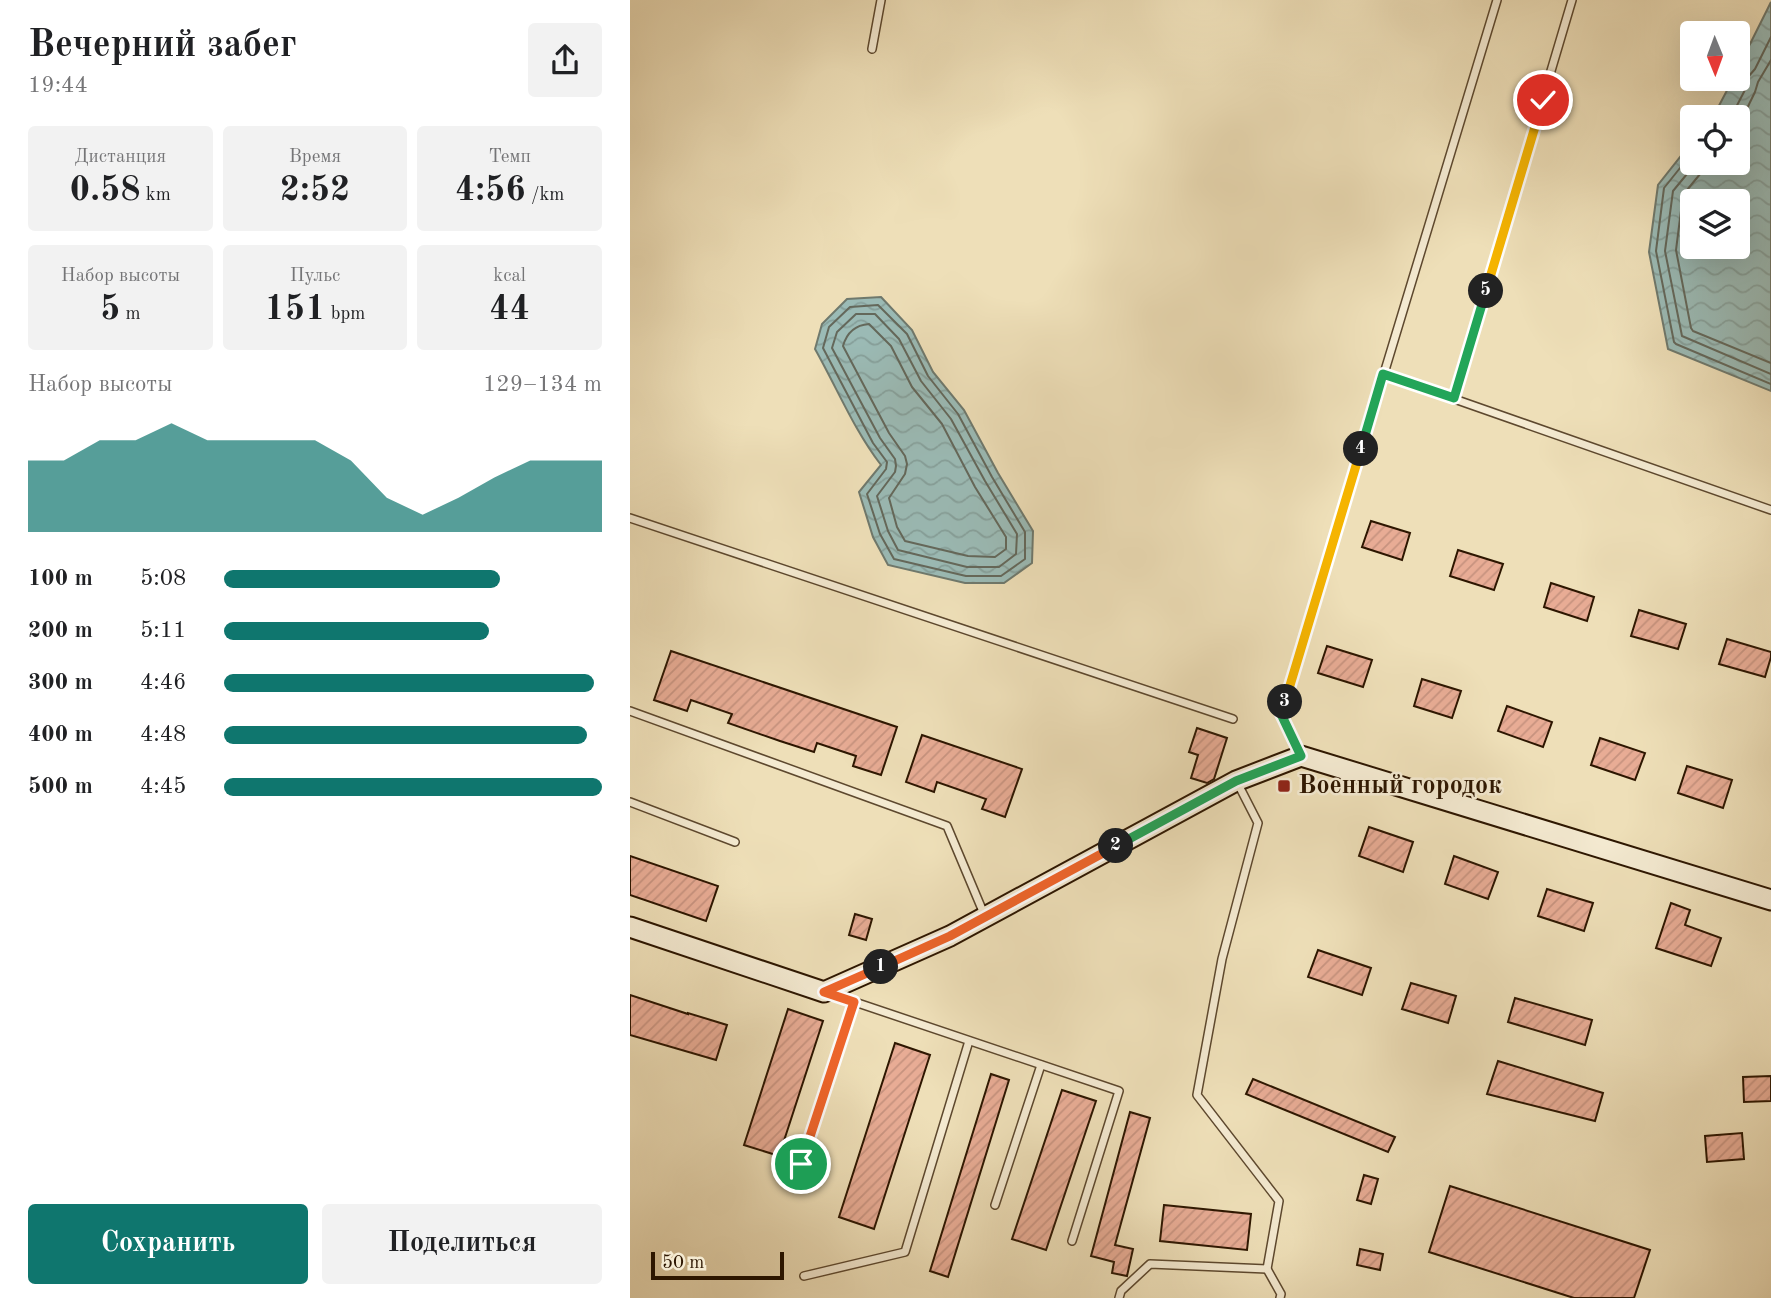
<!DOCTYPE html>
<html lang="ru">
<meta charset="utf-8">
<style>
:root{--surface:#fff;--page:#f2f2f2;--text:#202124;--muted:#757577;--accent:#0f766e}
body{margin:0;font-family:"Old Standard TT",serif;background:var(--page);color:var(--text);height:100vh;display:flex;flex-direction:column;font-size:26px;white-space:nowrap}
*{box-sizing:border-box;margin:0}
p{font-size:23px;color:var(--muted)}
.icon{flex:none;width:38px;height:38px;fill:none;stroke:currentColor;stroke-width:2;stroke-linecap:round;stroke-linejoin:round}
.map{position:relative;flex:1;overflow:hidden}
.side{display:flex;flex-direction:column;background:var(--surface);width:630px}
.side>*{flex:none}
.needle{width:46px;rotate:179deg}
.tools{position:absolute;left:1050px;top:21px;display:grid;gap:14px}
.tools a{display:grid;place-items:center;width:70px;height:70px;border-radius:7px;background:var(--surface);box-shadow:0 7px 28px #0002;font-size:35px}
.scale{position:absolute;left:21px;bottom:18px;width:133px;box-sizing:border-box;padding-left:7px;border:4px solid #2d1600;border-top:0;font-size:19px;line-height:24px;white-space:nowrap;color:#2d1600;-webkit-text-stroke:5px #f4ead1;paint-order:stroke}
.pin{position:absolute;display:grid;place-items:center;width:60px;height:60px;color:#fff;margin:-30px;border:4px solid #fff;border-radius:50%;box-shadow:0 2px 7px #0007}
.km{position:absolute;width:35px;height:35px;margin:-18px;border-radius:50%;background:#222;color:#fff;font-size:19px;line-height:35px;text-align:center}
.round{display:grid;place-items:center;flex:none;width:74px;height:74px;border-radius:7px;background:var(--page)}
.headline{display:flex;align-items:center;justify-content:space-between;height:119px;padding:0 28px}
h1{font-size:38px;font-weight:800;line-height:52px}
.stats{display:grid;grid-template-columns:repeat(3,1fr);gap:10px;height:119px;padding:7px 28px}
.stats div{display:grid;align-content:center;border-radius:7px;background:var(--page);text-align:center}
.stats b{font-size:35px;font-weight:800}
.stats small{font-size:19px;font-weight:400}
.stats p{font-size:19px}
.chart{height:196px;padding:14px 28px}
.chart p{display:flex;justify-content:space-between}
.chart svg{width:100%;height:126px;margin-top:7px;fill:var(--accent);opacity:.7}
.action{display:flex;gap:14px;margin-top:auto;padding:14px 28px}
.action a{flex:1;height:80px;border-radius:7px;background:var(--accent);color:#fff;font-size:28px;font-weight:800;line-height:80px;text-align:center}
.action a+a{background:var(--page);color:var(--text)}
ul{padding:0 28px;list-style:none;font-size:23px}
li{display:grid;grid-template-columns:112px 84px 1fr;align-items:center;height:52px}
li i{height:18px;border-radius:9px;background:var(--accent)}
main{display:flex;flex:1;min-height:0}
.map>svg:first-child{display:block}
.water{fill:url(#water-waves);stroke:#6f796d;stroke-width:2;fill-rule:evenodd}
.lines{fill:none;stroke-linecap:round;stroke-linejoin:round}
.shore{stroke:#64685b;stroke-width:2}
.building{fill:url(#building-hatch);stroke:#2d1600;stroke-width:2}
.lane-casing{stroke:#5d482e;stroke-width:10}
.secondary-casing{stroke:#2d1600;stroke-width:23}
.lane{stroke:#f4ead1;stroke-width:7}
.secondary{stroke:#f4ead1;stroke-width:19}
.split-1-casing{stroke:#fff;stroke-width:14}
.split-2-casing{stroke:#fff;stroke-width:14}
.split-3-casing{stroke:#fff;stroke-width:14}
.split-4-casing{stroke:#fff;stroke-width:14}
.split-5-casing{stroke:#fff;stroke-width:14}
.split-6-casing{stroke:#fff;stroke-width:14}
.split-1{stroke:#f0652b;stroke-width:9}
.split-2{stroke:#f0652b;stroke-width:9}
.split-3{stroke:#22a559;stroke-width:9}
.split-4{stroke:#f5b400;stroke-width:9}
.split-5{stroke:#22a559;stroke-width:9}
.split-6{stroke:#f5b400;stroke-width:9}
.poi-dot{fill:#8f2418;stroke:#f4ead1;stroke-width:2.5}
.labels{text-anchor:middle;dominant-baseline:central;stroke-width:5;stroke-linejoin:round;paint-order:stroke}
.poi-label{font-size:26px;font-weight:bold;fill:#2d1600;stroke:#f4ead1;text-anchor:start}
</style>
<main>
<section class="side">
<div class="headline"><div><h1>Вечерний забег</h1><p>19:44</p></div><a class="round"><svg class="icon" aria-label="share" viewBox="0 0 24 24"><path d="M12 15V3M7 8l5-5 5 5M5 13v7h14v-7"/></svg></a></div>
<div class="stats">
<div><p>Дистанция</p><b>0.58<small> km</small></b></div>
<div><p>Время</p><b>2:52</b></div>
<div><p>Темп</p><b>4:56<small> /km</small></b></div>
</div>
<div class="stats">
<div><p>Набор высоты</p><b>5<small> m</small></b></div>
<div><p>Пульс</p><b>151<small> bpm</small></b></div>
<div><p>kcal</p><b>44</b></div>
</div>
<div class="chart"><p><span>Набор высоты</span>129–134 m</p>
<svg viewBox="0 0 160 44" preserveAspectRatio="none"><path d="M0 44V19L10 19L20 12L30 12L40 6L50 12L60 12L70 12L80 12L90 19L100 32L110 38L120 32L130 25L140 19L150 19L160 19V44z"/></svg>
</div>
<ul>
<li><b>100 m</b>5:08<i style="width:73%"></i></li>
<li><b>200 m</b>5:11<i style="width:70%"></i></li>
<li><b>300 m</b>4:46<i style="width:98%"></i></li>
<li><b>400 m</b>4:48<i style="width:96%"></i></li>
<li><b>500 m</b>4:45<i style="width:100%"></i></li>
</ul>
<div class="action"><a>Сохранить</a><a>Поделиться</a></div>
</section>
<div class="map">
<svg width="1141" height="1298" viewBox="0 0 1141 1298">
<defs>
<pattern id="water-waves" width="16" height="10" patternUnits="userSpaceOnUse" patternTransform="scale(1.75)"><rect width="16" height="10" fill="#9bbbb6"/><path d="M0 5q4-4 8 0t8 0" fill="none" stroke="#86a09b"/></pattern>
<pattern id="building-hatch" width="6" height="6" patternUnits="userSpaceOnUse" patternTransform="scale(1.75)"><rect width="6" height="6" fill="#e8ac95"/><path d="M-1 1l2-2M0 6l6-6M5 7l2-2" fill="none" stroke="#c7937f"/></pattern>
</defs>
<rect width="100%" height="100%" fill="#eedfb8"/>
<filter id="stains"><feTurbulence type="fractalNoise" baseFrequency=".00286" numOctaves="4"/><feColorMatrix values="0 0 0 0 .2 0 0 0 0 .09 0 0 0 0 .02 0 0 0 .5 -.17"/></filter>
<radialGradient id="worn" r=".72"><stop offset=".6" stop-color="#630" stop-opacity="0"/><stop offset="1" stop-color="#630" stop-opacity=".3"/></radialGradient>
<g class="water">
<path d="M 1141,2 L 1141,391 L 1038,349 L 1019,252 L 1028,185 L 1062,142 L 1062,163 L 1108,163 L 1108,117 L 1083,117 L 1103,79 L 1108,79 L 1108,68 ZM 1062,201 L 1108,201 L 1108,247 L 1062,247 Z"/>
<path d="M 251,297 L 282,330 L 303,372 L 334,410 L 368,473 L 403,531 L 402,563 L 374,583 L 335,583 L 258,565 L 243,537 L 229,492 L 251,465 C 224,430 207,388 185,349 L 192,324 L 217,299 Z"/>
</g>
<g class="lines">
<g class="shore">
<polyline points="1101,117 1116,88 1118,77 1125,69 1141,37"/>
<polyline points="1108,127 1125,92 1128,82 1141,60"/>
<polyline points="1062,153 1034,188 1026,251 1044,342 1046,344 1141,384"/>
<polyline points="1066,163 1043,191 1035,251 1052,336 1141,374"/>
<polyline points="1079,163 1053,195 1046,250 1061,328 1063,331 1141,363"/>
<polygon points="248,305 277,334 298,376 328,414 362,477 395,532 395,559 371,576 336,576 264,559 250,534 237,494 256,469 257,462 243,443 193,348 199,327 220,307"/>
<polygon points="226,314 245,314 269,339 291,381 321,419 355,481 387,534 386,554 369,567 337,567 268,550 258,531 247,496 265,472 266,466 265,459 250,438 202,348 207,332"/>
<path d="M 239,324 L 261,346 L 282,387 L 312,424 L 345,487 L 376,537 L 376,549 L 365,557 L 338,556 L 275,541 L 267,527 L 259,498 L 275,474 L 277,464 L 275,456 L 259,433 L 213,346 C 217,332 225,325 239,324 Z"/>
</g>
</g>
<g class="building">
<polygon points="741,521 780,533 772,560 732,547"/>
<polygon points="828,550 873,564 864,590 820,576"/>
<polygon points="921,583 964,597 957,621 914,607"/>
<polygon points="1009,610 1056,624 1048,649 1001,636"/>
<polygon points="1097,639 1141,652 1141,657 1135,677 1089,664"/>
<polygon points="697,646 742,660 733,687 688,673"/>
<polygon points="41,651 267,727 251,775 223,766 226,756 187,743 184,752 150,741 98,723 102,714 61,700 57,711 24,700"/>
<polygon points="792,679 831,691 822,718 784,706"/>
<polygon points="877,706 922,722 913,747 868,731"/>
<polygon points="567,728 597,738 584,779 577,783 561,778 568,755 559,752"/>
<polygon points="292,735 392,769 375,817 352,809 356,799 307,782 304,792 276,782"/>
<polygon points="970,738 1015,753 1005,780 961,765"/>
<polygon points="1057,766 1102,780 1093,808 1048,793"/>
<polygon points="739,827 783,842 773,872 729,856"/>
<polygon points="0,856 88,886 76,921 0,895"/>
<polygon points="824,856 868,872 858,899 815,884"/>
<polygon points="917,889 963,903 954,931 908,916"/>
<polygon points="1041,903 1060,910 1055,925 1091,938 1081,966 1026,948"/>
<polygon points="225,914 242,919 236,940 219,935"/>
<polygon points="688,950 741,968 732,995 678,977"/>
<polygon points="781,983 826,996 818,1023 772,1009"/>
<polygon points="0,995 58,1014 58,1013 97,1025 86,1060 0,1035"/>
<polygon points="885,998 962,1020 955,1045 878,1022"/>
<polygon points="158,1009 193,1021 149,1156 114,1145"/>
<polygon points="265,1043 300,1055 244,1229 209,1217"/>
<polygon points="868,1061 973,1093 965,1121 857,1094"/>
<polygon points="361,1074 379,1080 318,1277 300,1271"/>
<polygon points="1141,1076 1141,1101 1114,1102 1113,1077"/>
<polygon points="623,1079 765,1137 758,1152 616,1094"/>
<polygon points="432,1090 466,1101 416,1250 382,1239"/>
<polygon points="500,1112 520,1118 485,1245 503,1249 497,1276 482,1273 484,1262 461,1256"/>
<polygon points="1112,1133 1114,1159 1077,1162 1075,1136"/>
<polygon points="734,1175 748,1179 741,1204 727,1200"/>
<polygon points="820,1186 1020,1250 1004,1298 944,1298 799,1252"/>
<polygon points="534,1205 621,1214 617,1250 530,1241"/>
<polygon points="730,1249 753,1254 750,1270 727,1265"/>
</g>
<g class="lines">
<g class="lane-casing">
<g id="lane">
<polyline points="242,49 251,0"/>
<polyline points="753,374 1141,510"/>
<polyline points="824,398 942,0"/>
<polyline points="0,518 603,719"/>
<polyline points="0,711 317,826 354,914"/>
<polyline points="670,756 651,714 867,0"/>
<polyline points="0,802 105,842"/>
<polyline points="201,994 489,1091 442,1241"/>
<polyline points="171,1164 224,1002"/>
<polyline points="365,1205 411,1065"/>
<polyline points="637,1269 651,1294 650,1298"/>
<polyline points="174,1276 275,1252 339,1041"/>
<polyline points="489,1298 491,1291 520,1264 637,1269 649,1201 567,1095 592,959 628,823 607,782"/>
</g>
</g>
<g class="secondary-casing">
<polyline id="secondary" points="0,927 194,992 320,936 606,781 671,756 1141,900"/>
</g>
<use href="#lane" class="lane"/>
<use href="#secondary" class="secondary"/>
</g>
<g class="lines">
<g class="split-1-casing">
<polyline id="split-1" points="171,1164 224,1002 194,992 251,967"/>
</g>
<g class="split-2-casing">
<polyline id="split-2" points="251,967 320,936 486,846"/>
</g>
<g class="split-3-casing">
<polyline id="split-3" points="486,846 606,781 671,756 651,714 655,702"/>
</g>
<g class="split-4-casing">
<polyline id="split-4" points="655,702 731,449"/>
</g>
<g class="split-5-casing">
<polyline id="split-5" points="731,449 753,374 824,398 856,291"/>
</g>
<g class="split-6-casing">
<polyline id="split-6" points="856,291 913,100"/>
</g>
<use href="#split-1" class="split-1"/>
<use href="#split-2" class="split-2"/>
<use href="#split-3" class="split-3"/>
<use href="#split-4" class="split-4"/>
<use href="#split-5" class="split-5"/>
<use href="#split-6" class="split-6"/>
</g>
<rect class="poi-dot" x="647" y="779" width="14" height="14" rx="3.5"/>
<g class="labels">
<g class="poi-label">
<text x="668" y="786">Военный городок</text>
</g>
</g>
<rect width="100%" height="100%" filter="url(#stains)"/>
<rect width="100%" height="100%" fill="url(#worn)"/>
</svg>
<div class="tools">
<a><svg class="needle" viewBox="-14 -14 28 28"><path d="M0-13l5 13h-10z" fill="#e53935"/><path d="M0 13l5-13h-10z" fill="#757577"/></svg></a>
<a><svg class="icon" aria-label="locate" viewBox="0 0 24 24"><circle cx="12" cy="12" r="6"/><path d="M12 2v4M12 18v4M2 12h4M18 12h4"/></svg></a>
<a><svg class="icon" aria-label="layers" viewBox="0 0 24 24"><path d="M12 4l9 5-9 5-9-5zM3 14l9 5 9-5"/></svg></a>
</div>
<div class="scale">50 m</div>
<div class="pin" style="left:171px;top:1164px;background:#1e9e55"><svg class="icon" aria-label="arrive" viewBox="0 0 24 24"><path d="M6 21V4h12l-3 4 3 4H6"/></svg></div>
<div class="pin" style="left:913px;top:100px;background:#d93025"><svg class="icon" aria-label="check" viewBox="0 0 24 24"><path d="M5 12l5 5 9-10"/></svg></div>
<b class="km" style="left:251px;top:967px">1</b>
<b class="km" style="left:486px;top:846px">2</b>
<b class="km" style="left:655px;top:702px">3</b>
<b class="km" style="left:731px;top:449px">4</b>
<b class="km" style="left:856px;top:291px">5</b>
</div>
</main>
